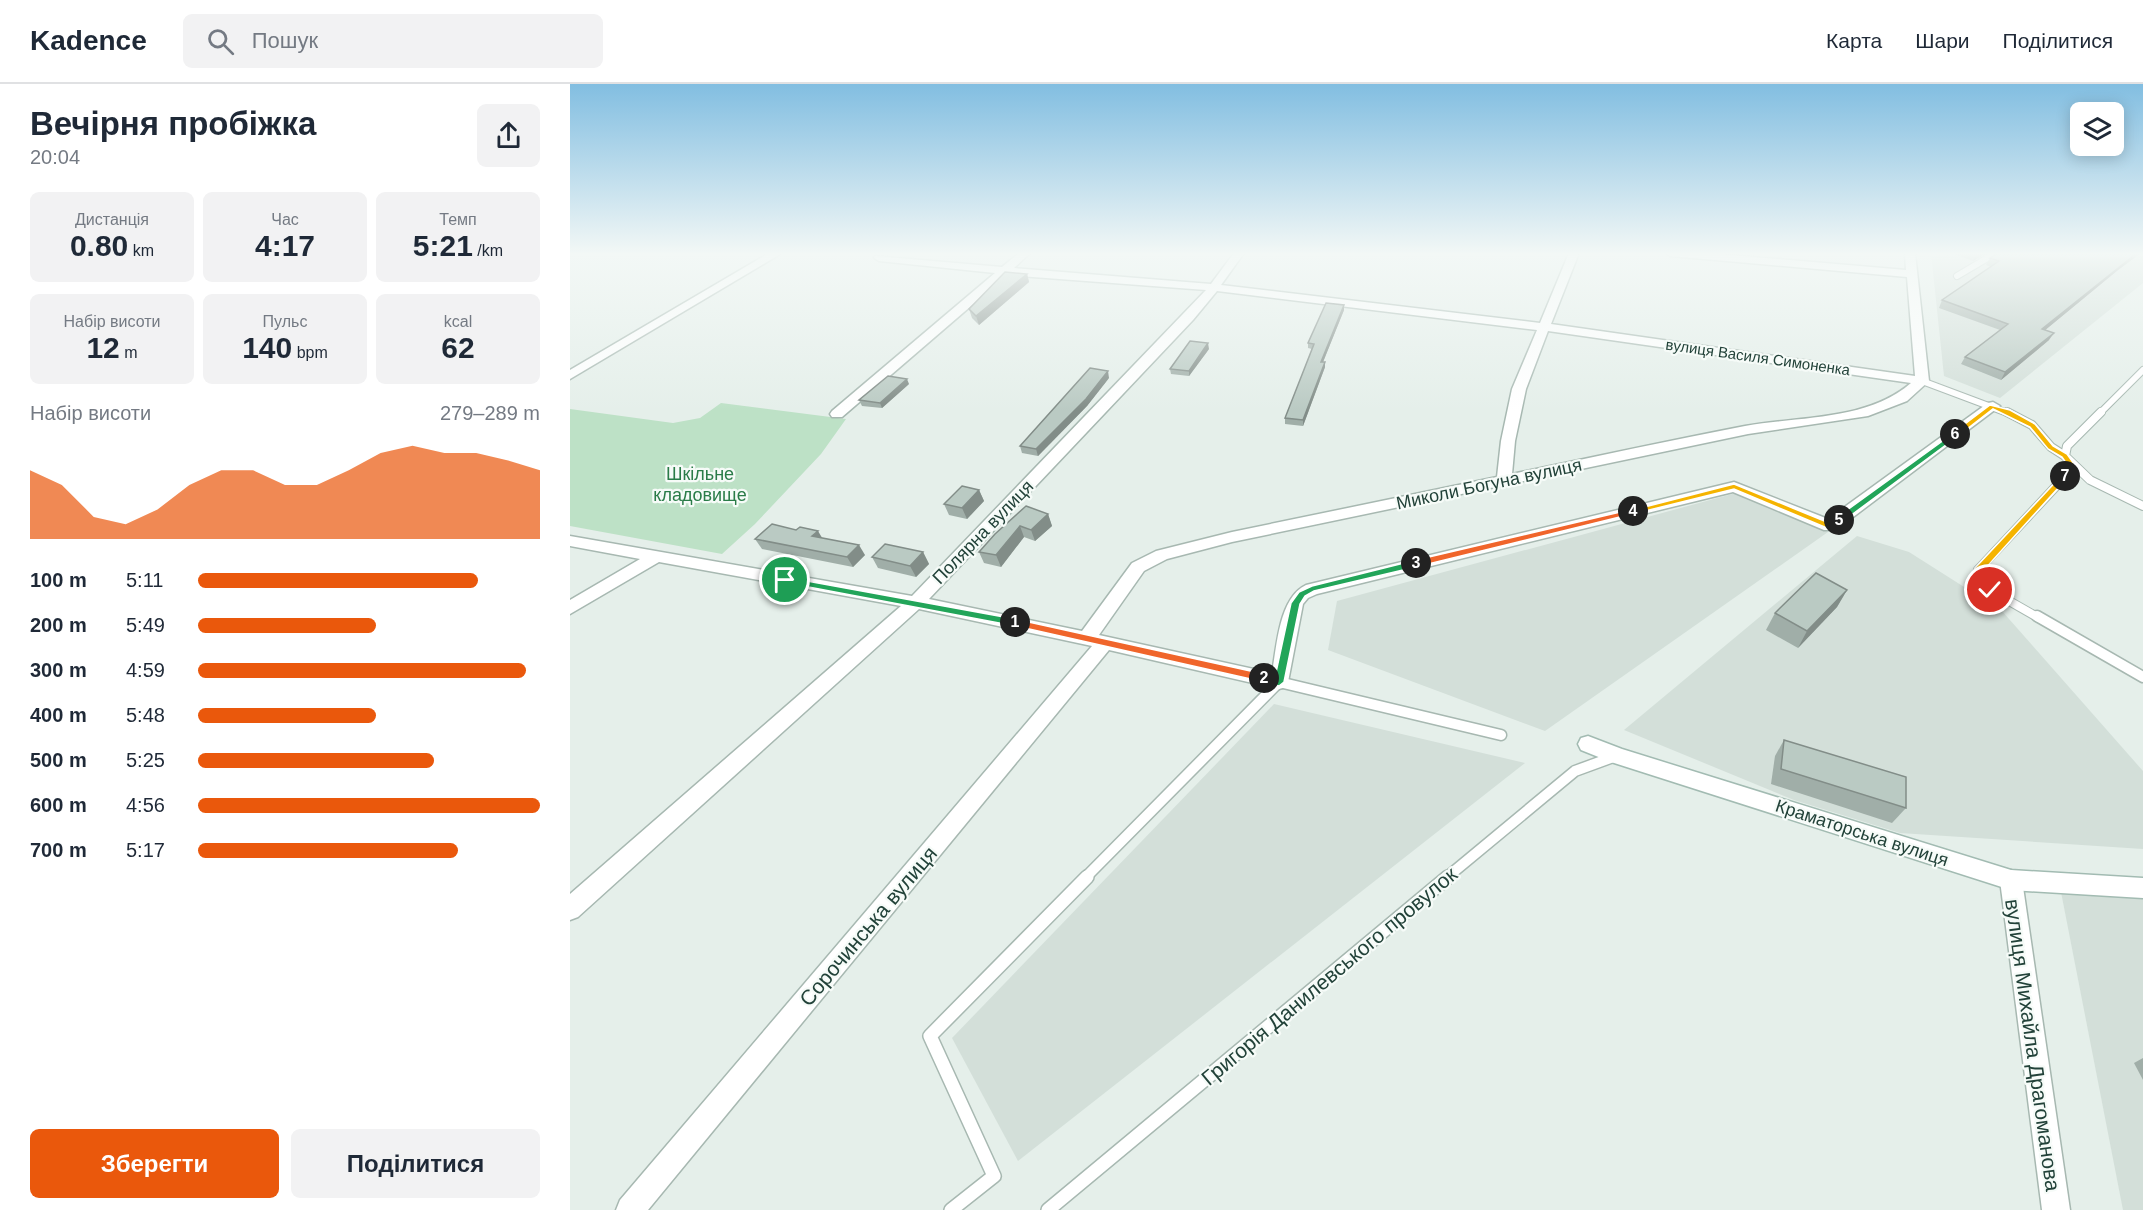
<!DOCTYPE html>
<html lang="uk">
<meta charset="utf-8">
<style>
:root{--surface:#fff;--page:#f2f2f3;--text:#1f2937;--muted:#747a83;--line:#e0e1e3;--accent:#ea580c}
body{margin:0;font-family:Helvetica,sans-serif;background:var(--page);color:var(--text);height:100vh;display:flex;flex-direction:column;font-size:22px;white-space:nowrap}
*{box-sizing:border-box;margin:0}
p{font-size:20px;color:var(--muted)}
.icon{flex:none;width:33px;height:33px;fill:none;stroke:currentColor;stroke-width:2;stroke-linecap:round;stroke-linejoin:round}
.map{position:relative;flex:1;overflow:hidden}
.side{display:flex;flex-direction:column;background:var(--surface);width:570px}
.side>*{flex:none}
.tools{position:absolute;left:1500px;top:18px;display:grid;gap:12px}
.tools a{display:grid;place-items:center;width:54px;height:54px;border-radius:9px;background:var(--surface);box-shadow:0 3px 15px #0003;font-size:30px}
.pin{position:absolute;display:grid;place-items:center;width:51px;height:51px;color:#fff;margin:-26px;border:3px solid #fff;border-radius:50%;box-shadow:0 2px 6px #0007}
.km{position:absolute;width:30px;height:30px;margin:-15px;border-radius:50%;background:#222;color:#fff;font-size:16px;line-height:30px;text-align:center}
.round{display:grid;place-items:center;flex:none;width:63px;height:63px;border-radius:9px;background:var(--page)}
.headline{display:flex;align-items:center;justify-content:space-between;height:102px;padding:0 30px}
h1{font-size:33px;font-weight:800;line-height:45px}
.figures{display:grid;grid-template-columns:repeat(3,1fr);gap:9px;height:102px;padding:6px 30px}
.figures div{display:grid;align-content:center;border-radius:9px;background:var(--page);text-align:center}
.figures b{font-size:30px;font-weight:800}
.figures small{font-size:16px;font-weight:400}
.figures p{font-size:16px}
.chart{height:168px;padding:12px 30px}
.chart p{display:flex;justify-content:space-between}
.chart svg{width:100%;height:108px;margin-top:6px;fill:var(--accent);opacity:.7}
.cta{display:flex;gap:12px;margin-top:auto;padding:12px 30px}
.cta a{flex:1;height:69px;border-radius:9px;background:var(--accent);color:#fff;font-size:24px;font-weight:800;line-height:69px;text-align:center}
.cta a+a{background:var(--page);color:var(--text)}
ul{padding:0 30px;list-style:none;font-size:20px}
li{display:grid;grid-template-columns:96px 72px 1fr;align-items:center;height:45px}
li i{height:15px;border-radius:8px;background:var(--accent)}
header{display:flex;align-items:center;gap:36px;box-sizing:border-box;height:84px;padding:0 30px;background:var(--surface);border-bottom:2px solid var(--line)}
header strong{font-size:28px}
nav{display:flex;gap:33px;margin-inline-start:auto;font-size:21px}
.search{width:420px;height:54px;background:var(--page);display:flex;align-items:center;gap:15px;box-sizing:border-box;padding:0 21px;border-radius:9px;color:var(--muted);font-size:22px}
main{display:flex;flex:1;min-height:0}
.map>svg:first-child{display:block}
.built{fill:#d3dfd9}
.green{fill:#bde1c6}
.lines{fill:none;stroke-linecap:round;stroke-linejoin:round}
.lane-far3-casing{stroke:#a7b8b1;stroke-width:8}
.lane-far2-casing{stroke:#a7b8b1;stroke-width:10}
.lane-far1-casing{stroke:#a7b8b1;stroke-width:13}
.lane-casing{stroke:#a7b8b1;stroke-width:16}
.street-casing{stroke:#a7b8b1;stroke-width:3}
.secondary-casing{stroke:#a2bbb2;stroke-width:3}
.lane-far3{stroke:#fff;stroke-width:6}
.lane-far2{stroke:#fff;stroke-width:8}
.lane-far1{stroke:#fff;stroke-width:10}
.lane{stroke:#fff;stroke-width:13}
.street{fill:#fff;fill-rule:evenodd}
.secondary{fill:#fff;fill-rule:evenodd}
.wall{fill:#a0aea8}
.shaded-wall{fill:#828d88}
.building{fill:#bacac3;stroke:#828d88;stroke-width:1.5}
.split-1{fill:#22a559;stroke:#fff;stroke-width:1.5}
.split-2{fill:#f0652b;stroke:#fff;stroke-width:1.5}
.split-3{fill:#22a559;stroke:#fff;stroke-width:1.5}
.split-4{fill:#f0652b;stroke:#fff;stroke-width:1.5}
.split-5{fill:#f5b400;stroke:#fff;stroke-width:1.5}
.split-6{fill:#22a559;stroke:#fff;stroke-width:1.5}
.split-7{fill:#f5b400;stroke:#fff;stroke-width:1.5}
.split-8{fill:#f5b400;stroke:#fff;stroke-width:1.5}
.labels{text-anchor:middle;dominant-baseline:central;stroke-width:4.5;stroke-linejoin:round;paint-order:stroke}
.far-street-label{font-size:15px;fill:#224239;stroke:#f6fbf8}
.park-label{font-size:18px;fill:#2a7c48;stroke:#f6fbf8}
.street-label{font-size:18px;fill:#224239;stroke:#f6fbf8}
.near-street-label{font-size:21px;fill:#224239;stroke:#f6fbf8}
</style>
<header>
<strong>Kadence</strong>
<div class="search"><svg class="icon" aria-label="search" viewBox="0 0 24 24"><circle cx="10" cy="10" r="6"/><path d="M15 15l6 6"/></svg>Пошук</div>
<nav><a>Карта</a><a>Шари</a><a>Поділитися</a></nav>
</header>
<main>
<section class="side">
<div class="headline"><div><h1>Вечірня пробіжка</h1><p>20:04</p></div><a class="round"><svg class="icon" aria-label="share" viewBox="0 0 24 24"><path d="M12 15V3M7 8l5-5 5 5M5 13v7h14v-7"/></svg></a></div>
<div class="figures">
<div><p>Дистанція</p><b>0.80<small> km</small></b></div>
<div><p>Час</p><b>4:17</b></div>
<div><p>Темп</p><b>5:21<small> /km</small></b></div>
</div>
<div class="figures">
<div><p>Набір висоти</p><b>12<small> m</small></b></div>
<div><p>Пульс</p><b>140<small> bpm</small></b></div>
<div><p>kcal</p><b>62</b></div>
</div>
<div class="chart"><p><span>Набір висоти</span>279–289 m</p>
<svg viewBox="0 0 160 44" preserveAspectRatio="none"><path d="M0 44V16L10 22L20 35L30 38L40 32L50 22L60 16L70 16L80 22L90 22L100 16L110 9L120 6L130 9L140 9L150 12L160 16V44z"/></svg>
</div>
<ul>
<li><b>100 m</b>5:11<i style="width:82%"></i></li>
<li><b>200 m</b>5:49<i style="width:52%"></i></li>
<li><b>300 m</b>4:59<i style="width:96%"></i></li>
<li><b>400 m</b>5:48<i style="width:52%"></i></li>
<li><b>500 m</b>5:25<i style="width:69%"></i></li>
<li><b>600 m</b>4:56<i style="width:100%"></i></li>
<li><b>700 m</b>5:17<i style="width:76%"></i></li>
</ul>
<div class="cta"><a>Зберегти</a><a>Поділитися</a></div>
</section>
<div class="map">
<svg width="1573" height="1126" viewBox="0 0 1573 1126">
<rect width="100%" height="100%" fill="#e5efea"/>
<g class="built">
<polygon points="1361,169 1573,169 1573,199 1430,314 1374,292"/>
<polygon points="1166,409 1258,448 975,647 758,566 767,517"/>
<polygon points="1287,452 1339,468 1432,527 1573,687 1573,765 1330,749 1224,716 1054,646"/>
<polygon points="704,620 955,679 448,1077 382,954"/>
<polygon points="1491,808 1573,813 1573,1126 1553,1126"/>
</g>
<polygon class="green" points="151,319 276,335 251,370 185,440 152,470 0,442 0,325 103,339 130,334"/>
<g class="lines">
<g class="lane-far3-casing">
<g id="lane-far3">
<polyline points="1387,192 1426,169"/>
<polyline points="1352,297 1440,330"/>
<polyline points="1529,330 1573,286"/>
</g>
</g>
<g class="lane-far2-casing">
<g id="lane-far2">
<polyline points="1437,328 1462,341 1481,363 1495,372"/>
<polyline points="1531,328 1497,362 1495,372 1520,396 1573,422"/>
<polyline points="1469,534 1420,506 1408,486 1503,384"/>
</g>
</g>
<g class="lane-far1-casing">
<g id="lane-far1">
<polyline points="1467,532 1573,593"/>
<polyline points="515,794 709,598 931,651"/>
<polyline points="876,794 1005,687 1046,672"/>
</g>
</g>
<g class="lane-casing">
<g id="lane">
<polyline points="381,1126 424,1092 360,952 517,793"/>
<polyline points="478,1126 878,793"/>
</g>
</g>
<g class="street-casing">
<g id="street">
<polygon points="199,169 212,169 0,295 0,286"/>
<path d="M 449,169 L 460,169 L 444,184 L 641,200 L 664,169 L 674,169 L 651,201 L 970,239 L 999,169 L 1009,169 L 981,240 L 1345,292 L 1337,193 L 1100,172 L 1095,169 L 1136,169 L 1336,186 L 1335,169 L 1345,169 L 1359,297 L 1337,317 L 1298,332 L 1178,350 L 662,458 L 597,475 L 574,487 L 529,551 L 702,589 C 707,561 709,514 736,501 L 1164,398 L 1258,435 L 1418,319 L 1423,318 L 1430,322 L 1266,446 L 1254,446 L 1163,408 L 747,510 L 738,514 L 733,520 L 718,598 L 716,603 L 709,605 L 539,566 L 78,1126 L 46,1126 L 50,1116 L 522,562 L 349,525 L 8,833 L 0,836 L 0,810 L 331,522 L 89,478 L 0,530 L 0,516 L 70,475 L 0,462 L 0,452 L 342,512 L 636,206 L 437,191 L 272,333 L 262,333 L 260,330 L 262,327 L 425,189 L 309,177 L 304,174 L 305,172 L 432,183 ZM 647,207 L 967,246 L 942,305 L 931,357 L 927,393 L 662,448 L 586,467 L 562,479 L 512,547 L 359,515 L 623,236 ZM 978,247 L 1341,299 C 1297,337 1230,332 1175,342 C 1097,357 1020,374 942,390 L 945,357 L 956,305 Z"/>
<polygon points="1441,786 1449,789 1452,796 1500,1126 1472,1126 1430,796 1433,789"/>
</g>
</g>
<g class="secondary-casing">
<polygon id="secondary" points="1018,652 1052,665 1441,786 1573,794 1573,814 1441,806 1041,678 1011,666 1008,660 1011,654"/>
</g>
<use href="#lane-far3" class="lane-far3"/>
<use href="#lane-far2" class="lane-far2"/>
<use href="#lane-far1" class="lane-far1"/>
<use href="#lane" class="lane"/>
<use href="#street" class="street"/>
<use href="#secondary" class="secondary"/>
</g>
<g class="wall">
<polygon points="1381,169 1416,169 1403,177"/>
<polygon points="1428,169 1571,169 1548,186 1475,246 1479,256 1431,296 1391,280 1395,273 1430,246 1369,224 1372,216 1421,183 1416,181 1420,174"/>
<polygon points="457,190 459,198 409,241 402,234 399,225"/>
<polygon points="774,221 774,226 753,278 755,278 755,283 733,342 715,340 715,334 742,265 738,264 738,259"/>
<polygon points="639,265 619,292 601,290 600,285"/>
<polygon points="539,294 517,322 468,372 452,369 450,362"/>
<polygon points="339,300 312,324 292,322 289,316"/>
<polygon points="409,406 414,417 397,435 379,431 374,420"/>
<polygon points="478,430 482,442 465,457 454,453 431,483 414,479 409,468 425,450"/>
<polygon points="252,454 295,471 283,483 192,465 185,455"/>
<polygon points="353,468 359,480 346,493 308,484 302,473"/>
<polygon points="1277,506 1267,523 1228,564 1196,546 1205,529"/>
<polygon points="1214,656 1336,724 1322,739 1201,700 1205,672"/>
<polygon points="1573,974 1573,996 1564,979"/>
</g>
<g class="shaded-wall">
<polygon points="1408,169 1416,169 1403,177 1407,170"/>
<polygon points="1567,169 1571,169 1548,186 1468,252 1472,245"/>
<polygon points="457,190 459,198 409,241 406,232"/>
<polygon points="774,221 774,226 751,283 751,278"/>
<polygon points="1484,249 1479,256 1431,296 1435,288"/>
<polygon points="638,259 639,265 619,292 619,287"/>
<polygon points="755,278 755,283 733,342 733,336"/>
<polygon points="538,287 539,294 517,322 468,372 466,365"/>
<polygon points="337,295 339,300 312,324 310,319"/>
<polygon points="409,406 414,417 397,435 392,424"/>
<polygon points="478,430 482,442 465,457 461,446"/>
<polygon points="450,442 454,453 431,483 426,471"/>
<polygon points="248,447 254,457 242,452"/>
<polygon points="289,461 295,471 283,483 277,473"/>
<polygon points="353,468 359,480 346,493 340,482"/>
<polygon points="1277,506 1267,523 1228,564 1237,547"/>
</g>
<g class="building">
<polygon points="1428,169 1567,169 1472,245 1484,249 1435,288 1395,273 1438,240 1372,216 1429,177 1420,174"/>
<polygon points="435,188 457,190 406,232 399,225"/>
<polygon points="756,219 774,221 751,278 755,278 733,336 715,334 744,260 738,259"/>
<polygon points="620,257 638,259 619,287 600,285"/>
<polygon points="520,284 538,287 516,315 466,365 450,362"/>
<polygon points="318,292 337,295 310,319 289,316"/>
<polygon points="392,402 409,406 392,424 374,420"/>
<polygon points="456,422 478,430 461,446 450,442 426,471 409,468 425,450"/>
<polygon points="202,440 226,446 230,443 248,447 242,452 289,461 277,473 185,455"/>
<polygon points="315,460 353,468 340,482 302,473"/>
<polygon points="1246,489 1277,506 1237,547 1205,529"/>
<polygon points="1214,656 1336,693 1336,724 1211,685"/>
</g>
<linearGradient id="sky" x2="0" y2="1"><stop stop-color="#82bee1"/><stop offset="0.52" stop-color="#f3f8f6"/><stop offset="1" stop-color="#f3f8f6" stop-opacity="0"/></linearGradient>
<rect width="1573" height="327" fill="url(#sky)"/>
<polygon class="split-1" points="215,493 445,535 450,538 445,542 212,498 212,494"/>
<polygon class="split-2" points="445,535 694,590 699,594 694,598 442,541 442,536"/>
<polygon class="split-3" points="846,476 850,477 850,482 744,507 735,512 730,520 714,598 709,602 690,597 690,592 705,593 721,519 729,508 742,502"/>
<polygon class="split-4" points="1063,425 1067,427 1066,429 846,483 842,479 846,476"/>
<polygon class="split-5" points="1164,400 1259,439 1269,433 1273,436 1263,444 1257,444 1164,405 1063,430 1059,427"/>
<polygon class="split-6" points="1385,348 1389,350 1388,352 1272,438 1266,438 1266,434"/>
<polygon class="split-7" points="1420,321 1440,326 1465,340 1483,362 1497,370 1507,384 1498,393 1493,393 1491,392 1499,383 1492,373 1478,365 1460,343 1423,325 1388,352 1383,352 1383,349"/>
<polygon class="split-8" points="1493,390 1499,392 1413,487 1424,506 1420,509 1416,508 1404,486 1405,484"/>
<g class="labels">
<g class="far-street-label">
<text transform="translate(1188 273) rotate(8)">вулиця Василя Симоненка</text>
</g>
<g class="park-label">
<text x="130" y="390">Шкільне<tspan x="130" dy="21">кладовище</tspan></text>
</g>
<g class="street-label">
<text transform="translate(919 400) rotate(-12)">Миколи Богуна вулиця</text>
<text transform="translate(413 448) rotate(-46)">Полярна вулиця</text>
<text transform="translate(1292 749) rotate(18)">Краматорська вулиця</text>
</g>
<g class="near-street-label">
<text transform="translate(298 842) rotate(-50)">Сорочинська вулиця</text>
<text transform="translate(759 892) rotate(-40)">Григорія Данилевського провулок</text>
<text transform="translate(1463 961) rotate(82)">вулиця Михайла Драгоманова</text>
</g>
</g>
</svg>
<div class="tools">
<a><svg class="icon" aria-label="layers" viewBox="0 0 24 24"><path d="M12 4l9 5-9 5-9-5zM3 14l9 5 9-5"/></svg></a>
</div>
<div class="pin" style="left:215px;top:496px;background:#1e9e55"><svg class="icon" aria-label="arrive" viewBox="0 0 24 24"><path d="M6 21V4h12l-3 4 3 4H6"/></svg></div>
<div class="pin" style="left:1420px;top:506px;background:#d93025"><svg class="icon" aria-label="check" viewBox="0 0 24 24"><path d="M5 12l5 5 9-10"/></svg></div>
<b class="km" style="left:445px;top:538px">1</b>
<b class="km" style="left:694px;top:594px">2</b>
<b class="km" style="left:846px;top:479px">3</b>
<b class="km" style="left:1063px;top:427px">4</b>
<b class="km" style="left:1269px;top:436px">5</b>
<b class="km" style="left:1385px;top:350px">6</b>
<b class="km" style="left:1495px;top:392px">7</b>
</div>
</main>
